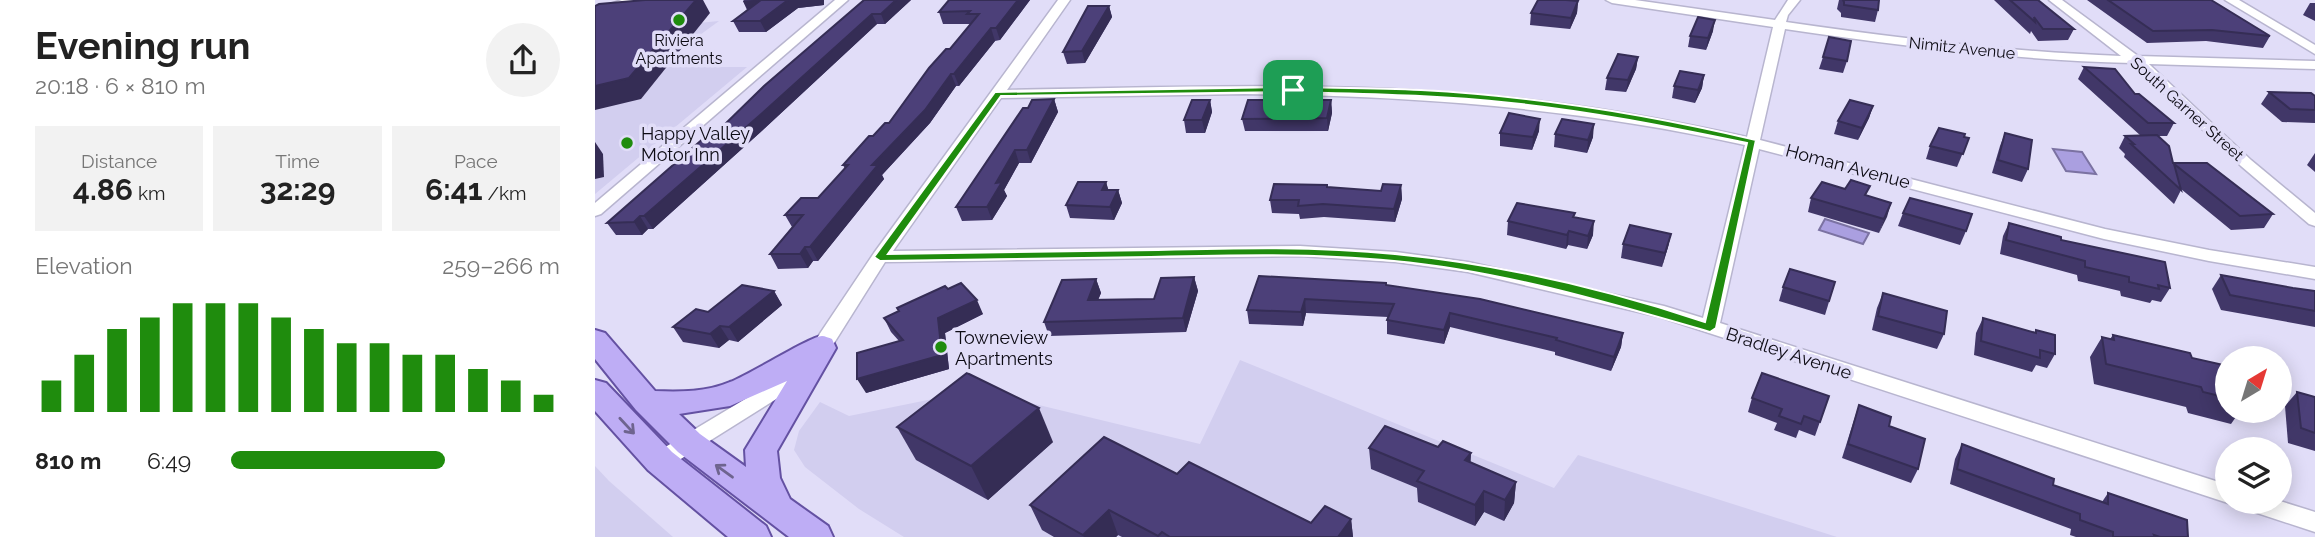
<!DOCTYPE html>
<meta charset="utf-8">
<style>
:root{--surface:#fff;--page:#f2f2f2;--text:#222;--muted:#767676;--accent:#1f8c0d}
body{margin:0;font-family:Raleway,sans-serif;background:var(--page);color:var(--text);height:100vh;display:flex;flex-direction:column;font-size:26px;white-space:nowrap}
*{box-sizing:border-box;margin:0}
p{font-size:23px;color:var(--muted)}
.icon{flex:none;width:38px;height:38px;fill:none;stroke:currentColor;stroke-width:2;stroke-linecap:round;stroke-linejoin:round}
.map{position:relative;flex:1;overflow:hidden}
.side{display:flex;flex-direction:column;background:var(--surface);width:595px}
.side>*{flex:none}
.needle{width:46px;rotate:38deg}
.controls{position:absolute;left:1620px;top:346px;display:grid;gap:14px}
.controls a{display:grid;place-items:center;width:77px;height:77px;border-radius:50%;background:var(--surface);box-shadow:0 4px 18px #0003;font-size:35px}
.pin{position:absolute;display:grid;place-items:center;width:60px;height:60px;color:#fff;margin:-30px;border-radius:14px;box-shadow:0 4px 10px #0006}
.round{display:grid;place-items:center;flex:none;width:74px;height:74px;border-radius:37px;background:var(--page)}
.summary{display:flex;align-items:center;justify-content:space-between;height:119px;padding:0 35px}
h1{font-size:38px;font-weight:700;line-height:52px}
.stats{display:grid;grid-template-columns:repeat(3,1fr);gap:10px;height:119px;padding:7px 35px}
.stats div{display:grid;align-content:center;border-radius:0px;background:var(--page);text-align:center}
.stats b{font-size:30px;font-weight:700}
.stats small{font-size:19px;font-weight:400}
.stats p{font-size:19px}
.chart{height:196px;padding:14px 35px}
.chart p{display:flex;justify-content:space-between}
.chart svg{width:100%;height:126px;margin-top:7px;stroke:var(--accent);stroke-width:6}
ul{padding:0 35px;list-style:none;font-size:23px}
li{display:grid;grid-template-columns:112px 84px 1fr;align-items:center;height:52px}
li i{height:18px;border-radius:9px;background:var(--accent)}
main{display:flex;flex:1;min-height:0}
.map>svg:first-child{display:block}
.built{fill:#d2ceef}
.water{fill:#aa9fe0;stroke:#7b72a2;stroke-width:2}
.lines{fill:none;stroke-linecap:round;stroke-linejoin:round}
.minor-casing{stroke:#b8b5cf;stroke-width:3}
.tertiary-casing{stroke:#b8b5cf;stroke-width:3}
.primary-casing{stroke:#6451a2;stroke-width:4}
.minor{fill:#fff;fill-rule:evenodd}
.tertiary{fill:#fff;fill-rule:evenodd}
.primary{fill:#beadf5;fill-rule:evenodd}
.wall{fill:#413768}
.shaded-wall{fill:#352d55}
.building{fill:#4c4079;stroke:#352d55;stroke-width:2}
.oneway{stroke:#6e648f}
.route{fill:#1f8c0d;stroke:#fff;stroke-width:2;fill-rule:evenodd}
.poi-dot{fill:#1f8c0d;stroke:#e1ddf8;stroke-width:2.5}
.labels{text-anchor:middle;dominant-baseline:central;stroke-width:7;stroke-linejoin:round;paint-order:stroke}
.far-poi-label{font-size:16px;fill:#0c0a13;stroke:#e1ddf8}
.far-street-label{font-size:16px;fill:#0c0a13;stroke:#e1ddf8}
.poi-label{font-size:18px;fill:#0c0a13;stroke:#e1ddf8;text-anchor:start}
.street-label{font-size:18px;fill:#0c0a13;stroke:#e1ddf8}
</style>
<main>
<section class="side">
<div class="summary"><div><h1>Evening run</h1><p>20:18 · 6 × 810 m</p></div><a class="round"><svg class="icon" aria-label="share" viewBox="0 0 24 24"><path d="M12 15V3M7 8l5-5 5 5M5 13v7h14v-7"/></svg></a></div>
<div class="stats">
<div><p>Distance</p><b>4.86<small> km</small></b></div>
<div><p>Time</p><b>32:29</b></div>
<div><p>Pace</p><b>6:41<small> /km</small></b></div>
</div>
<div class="chart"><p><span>Elevation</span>259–266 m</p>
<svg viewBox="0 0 160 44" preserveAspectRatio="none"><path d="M5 44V33M15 44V24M25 44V15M35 44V11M45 44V6M55 44V6M65 44V6M75 44V11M85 44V15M95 44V20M105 44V20M115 44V24M125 44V24M135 44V29M145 44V33M155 44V38"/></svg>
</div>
<ul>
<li><b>810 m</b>6:49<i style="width:65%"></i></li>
</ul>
</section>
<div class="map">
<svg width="1720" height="537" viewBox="0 0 1720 537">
<rect width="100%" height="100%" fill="#e1ddf8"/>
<g class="built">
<polygon points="124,21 61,67 152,67 0,194 0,33"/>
<polygon points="645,360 959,488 983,455 1242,537 309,537 264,509 210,467 199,450 204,431 225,402 254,416 382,390 605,444"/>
<polygon points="0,466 14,481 78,537 0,537"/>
</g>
<g class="water">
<polygon points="1458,149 1487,152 1501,174 1471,171"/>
<polygon points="1230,219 1274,233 1268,244 1224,230"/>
</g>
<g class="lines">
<g class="minor-casing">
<g id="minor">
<polygon points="240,0 253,0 6,214 0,216 0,203"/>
<path d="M 463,0 L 475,0 L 412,90 C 572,87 734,81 895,96 C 981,103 1067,118 1152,137 L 1178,27 L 1017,3 L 1011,0 L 1040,0 L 1180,20 L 1193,0 L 1205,0 L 1193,15 L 1191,22 C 1303,38 1414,52 1526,56 L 1454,0 L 1467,0 L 1543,56 L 1720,61 L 1720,69 L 1554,64 L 1656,160 L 1720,213 L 1720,226 L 1714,224 L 1646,166 L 1537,63 C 1420,60 1305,46 1190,29 L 1165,140 L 1510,229 L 1614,250 L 1720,267 L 1720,279 L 1614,261 L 1509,239 L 1164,149 L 1125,323 L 1633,485 L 1633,502 L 1636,502 L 1633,503 L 1065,317 L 873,272 L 801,262 L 705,256 L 290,262 L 234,351 L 186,396 L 73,467 L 65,470 L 57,467 L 54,461 L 57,455 L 172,386 L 220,341 L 279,253 ZM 650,94 C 819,96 985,108 1150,145 L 1108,318 L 1069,306 L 873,262 L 801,252 L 705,246 L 298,251 L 406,98 Z"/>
<polygon points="1630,0 1644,0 1720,45 1720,54"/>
<polygon points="1685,501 1720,512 1720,532 1650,509 1647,502"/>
</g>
</g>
<g class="tertiary-casing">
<polygon id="tertiary" points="27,0 47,0 0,18 0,9"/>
</g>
<g class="primary-casing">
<g id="primary">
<path d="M 0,330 L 10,333 L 60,391 C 85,392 112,392 135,382 C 154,375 216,336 227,336 C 230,336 234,338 237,339 L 241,348 L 182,451 L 185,478 L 195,499 L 233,526 L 238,537 L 194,537 L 83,452 L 41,410 L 0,359 ZM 192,381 L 150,450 L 151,467 L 105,434 L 84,414 L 135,406 Z"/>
<polygon points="0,380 11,383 77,452 171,526 176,537 133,537 53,470 0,411"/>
</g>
</g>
<use href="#minor" class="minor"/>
<use href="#tertiary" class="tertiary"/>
<use href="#primary" class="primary"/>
</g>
<g class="wall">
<polygon points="149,0 229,0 229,5 203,8 171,32 144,32 138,21 152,10 148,1"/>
<polygon points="269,0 316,0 290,24 282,24 170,128 58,229 53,229 47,235 21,235 12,223 125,129"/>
<polygon points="354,0 435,0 405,40 400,41 364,86 361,86 335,123 287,175 289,179 223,261 218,261 213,268 183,269 175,254 197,227 190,215 223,198 250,169 248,165 278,136 294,123 376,24 348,24 344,12"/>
<polygon points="1244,0 1284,0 1283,10 1280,22 1246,17 1246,13 1242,9"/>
<polygon points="1399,0 1443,0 1479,29 1473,40 1443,41 1436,31 1435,34"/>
<polygon points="1492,0 1616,0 1675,36 1668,48 1611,41 1552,43"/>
<polygon points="983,1 982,13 975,29 935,25 936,13"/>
<polygon points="1715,3 1720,3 1720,21 1708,15"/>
<polygon points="514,6 517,17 490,63 472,64 468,52"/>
<polygon points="1118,31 1111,50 1093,47 1095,36"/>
<polygon points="1043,57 1041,69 1031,92 1010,90 1012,78"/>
<polygon points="1228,57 1252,61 1248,73 1224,69"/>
<polygon points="1489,67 1540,94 1579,123 1572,136 1562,136 1578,163 1678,214 1669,228 1636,230 1586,189 1586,190 1579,204 1529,157 1530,154 1524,148 1530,136 1546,136 1483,79"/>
<polygon points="1109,75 1107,88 1100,103 1077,98 1079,86"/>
<polygon points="1674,92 1720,96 1720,123 1687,122 1666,104"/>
<polygon points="459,99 463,112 436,163 424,163 409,190 412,196 397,220 367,221 361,207 433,108"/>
<polygon points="615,100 617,112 610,133 591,133 589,120"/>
<polygon points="736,100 737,113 733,131 650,131 647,119"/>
<polygon points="1278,106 1274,118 1263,140 1239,134 1243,121"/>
<polygon points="944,131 937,150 905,146 905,133"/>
<polygon points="1410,133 1433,169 1427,182 1397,173 1405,146"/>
<polygon points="960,134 998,137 992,153 959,147"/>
<polygon points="1369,137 1374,138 1362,167 1331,159 1335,146"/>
<polygon points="1720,153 1720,172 1712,165"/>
<polygon points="511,182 513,190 523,190 527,203 519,220 475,218 471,205"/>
<polygon points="806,185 807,199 800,222 729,217 705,219 704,214 677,213 675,200 732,188 786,191"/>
<polygon points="1271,196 1296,203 1284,233 1213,212 1216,198"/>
<polygon points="980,213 979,217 998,235 992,249 973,245 971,249 912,235 913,221"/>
<polygon points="1308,213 1371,231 1365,245 1303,226"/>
<polygon points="1414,223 1466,240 1575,288 1566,302 1557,300 1555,303 1526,296 1525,291 1483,281 1482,275 1405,254 1408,236"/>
<polygon points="1076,234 1073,247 1067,267 1026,258 1028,244"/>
<polygon points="1626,275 1720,292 1720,327 1626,310 1617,289"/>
<polygon points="664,276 791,285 1028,333 1026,347 1016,371 960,355 960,352 855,327 849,344 792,334 792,320 793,317 711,313 708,326 654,324 652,310"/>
<polygon points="599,277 603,291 591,332 454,336 449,322 501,279 506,293 503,300 559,299"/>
<polygon points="1240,282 1230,315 1184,301 1188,287"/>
<polygon points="353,289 388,314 350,333 354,369 271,393 304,341 296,332 289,318 304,311 302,308"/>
<polygon points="179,291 187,305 143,342 134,340 124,348 88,342 78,327 113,312"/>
<polygon points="1288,293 1349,334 1342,349 1277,330 1282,308"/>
<polygon points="1388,318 1440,333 1441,330 1460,354 1452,368 1441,365 1437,372 1379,355 1381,333"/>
<polygon points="1518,335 1597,358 1633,366 1633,411 1645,411 1636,424 1593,413 1591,407 1499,384 1495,357 1507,337 1515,339"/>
<polygon points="1702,392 1720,397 1720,451 1693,443 1690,406"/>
<polygon points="1234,396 1220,436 1204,430 1201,438 1179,430 1182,423 1153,412 1157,398"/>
<polygon points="1264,405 1294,426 1323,469 1316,483 1247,458 1259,420"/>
<polygon points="302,427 458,442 393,500 321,460"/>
<polygon points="1367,444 1458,485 1507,502 1513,493 1593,537 1481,537 1475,535 1476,529 1355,484 1360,459"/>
<polygon points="843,447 876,453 875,463 921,482 919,503 909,521 889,512 880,526 823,502 822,488 776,469 774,448"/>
<polygon points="582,474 716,523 756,519 758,537 527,537 523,535 521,537 459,537 447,530 435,505"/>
</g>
<g class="shaded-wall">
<polygon points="101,0 108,0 115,13 46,99 0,110 0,86"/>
<polygon points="159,0 167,0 154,12 148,1"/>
<polygon points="193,0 229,0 229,5 203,8 171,32 165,21"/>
<polygon points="301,0 316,0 290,24 286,14"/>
<polygon points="423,0 435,0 405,40 401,28"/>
<polygon points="983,1 982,13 975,29 976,18"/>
<polygon points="514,6 517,17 490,63 487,51"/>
<polygon points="277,14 282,24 170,128 58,229 49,216"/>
<polygon points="1120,20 1118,31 1111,50 1113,38"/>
<polygon points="396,28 400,41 364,86 359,74"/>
<polygon points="1043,57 1041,69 1031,92 1033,80"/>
<polygon points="356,74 361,86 335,123 287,175 289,179 223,261 215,247 277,165"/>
<polygon points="1109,75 1107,88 1100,103 1103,90"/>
<polygon points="459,99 463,112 436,163 432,150"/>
<polygon points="615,100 617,112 610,133 607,120"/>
<polygon points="736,100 737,113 733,131 732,118"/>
<polygon points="1278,106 1274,118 1263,140 1267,128"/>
<polygon points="945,119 944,131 937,150 938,137"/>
<polygon points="999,124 998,137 992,153 993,140"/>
<polygon points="0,142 8,154 9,177 0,179"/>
<polygon points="420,150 424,163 409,190 412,196 397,220 392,207 401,183"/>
<polygon points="511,182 515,195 507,190"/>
<polygon points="806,185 807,199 800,222 799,209"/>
<polygon points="523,190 527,203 519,220 515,207"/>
<polygon points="1296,203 1292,217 1284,233 1289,219"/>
<polygon points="45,216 53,229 47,235 39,222"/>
<polygon points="999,221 998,235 992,249 993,236"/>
<polygon points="974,231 973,245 971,249 972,235"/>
<polygon points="1076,234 1073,247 1067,267 1070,253"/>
<polygon points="210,247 218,261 213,268 205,254"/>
<polygon points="599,277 603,291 591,332 588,318"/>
<polygon points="501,279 506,293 497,314 493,300"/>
<polygon points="179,291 187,305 143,342 134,327"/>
<polygon points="710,299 711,313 708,326 706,312"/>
<polygon points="382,300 388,314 350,333 354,369 271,393 262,379 343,318"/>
<polygon points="855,313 855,327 849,344 849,330"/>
<polygon points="125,326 134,340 124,348 115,334"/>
<polygon points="1028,333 1026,347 1016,371 1019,357"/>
<polygon points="444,408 458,442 393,500 376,466"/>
<polygon points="876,453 875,474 870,460"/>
<polygon points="921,482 919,503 909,521 910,500"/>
<polygon points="889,491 889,512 880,526 880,505"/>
<polygon points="514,510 523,535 521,537 489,537 488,535"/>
<polygon points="756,519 758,537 742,537"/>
</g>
<g class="building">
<polygon points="50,0 101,0 34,78 0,86 0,6 4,4"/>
<polygon points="166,0 193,0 165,21 138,21"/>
<polygon points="269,0 301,0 286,14 277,14 164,116 49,216 45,216 39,222 12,223 110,137 119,129 125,129 169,86"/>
<polygon points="354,0 423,0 401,28 396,28 359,74 356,74 330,110 277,165 283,165 215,247 210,247 205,254 175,254 208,215 190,215 206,198 223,198 253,165 248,165 274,136 278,136 290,123 294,123 334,68 351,49 355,49 384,14 372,14 375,11 344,12"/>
<polygon points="943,0 971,0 983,1 976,18 936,13"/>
<polygon points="1248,0 1284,0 1283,10 1249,5 1249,2"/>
<polygon points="1415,0 1443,0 1479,29 1448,29 1439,17 1440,22"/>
<polygon points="1513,0 1616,0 1675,36 1617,30 1558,31"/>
<polygon points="493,6 514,6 487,51 468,52"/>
<polygon points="1103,17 1120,20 1113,38 1095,36"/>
<polygon points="1234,37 1256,41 1252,61 1228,57"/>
<polygon points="1023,54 1043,57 1033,80 1012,78"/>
<polygon points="1489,67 1520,69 1540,94 1544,94 1579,123 1553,123"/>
<polygon points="1085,71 1109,75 1103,90 1079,86"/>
<polygon points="1674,92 1716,93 1720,96 1720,110 1695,109"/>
<polygon points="459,99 432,150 420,150 401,183 407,182 392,207 361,207 428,108 433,108 437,100"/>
<polygon points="597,100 615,100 607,120 589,120"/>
<polygon points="653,100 736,100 732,118 647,119"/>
<polygon points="1255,100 1278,106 1267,128 1243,121"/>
<polygon points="914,113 945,119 938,137 905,133"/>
<polygon points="967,119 999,124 993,140 960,134"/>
<polygon points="1344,128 1370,134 1369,137 1374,138 1368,154 1335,146"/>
<polygon points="1410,133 1437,140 1433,169 1403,160"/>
<polygon points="1562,135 1574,146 1578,163 1612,163 1678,214 1645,216 1579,164 1586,190 1536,144 1539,144 1530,136"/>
<polygon points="1256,180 1275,186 1270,195 1296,203 1289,219 1216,198 1227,182 1250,189"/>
<polygon points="483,182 511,182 507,190 523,190 515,207 471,205"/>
<polygon points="679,184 732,185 732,187 786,191 788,184 806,185 799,209 728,204 703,206 704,200 675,200"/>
<polygon points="1315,198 1377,214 1371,231 1308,213"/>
<polygon points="922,203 980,213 978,217 999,221 993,236 974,231 972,235 913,221"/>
<polygon points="1414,223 1466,237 1466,240 1570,262 1575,288 1563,285 1564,289 1534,282 1534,277 1490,267 1490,261 1411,240"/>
<polygon points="1035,225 1076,234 1070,253 1028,244"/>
<polygon points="1195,269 1240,282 1234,301 1188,287"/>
<polygon points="1626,275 1698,288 1720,291 1720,311 1635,295"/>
<polygon points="664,276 791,283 791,285 885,299 1028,333 1019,357 961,340 962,338 855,313 849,330 792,320 799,304 710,299 706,312 652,310"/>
<polygon points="599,277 588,318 449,322 467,280 501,279 493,300 559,299 566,278"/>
<polygon points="366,283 382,300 343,318 347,355 262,379 262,353 308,340 289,318 304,311 302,308 350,286 353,289"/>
<polygon points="147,285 179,291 134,327 125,326 115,334 78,327 101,309 113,312"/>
<polygon points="1288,293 1352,311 1349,334 1283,316"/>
<polygon points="1388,318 1441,333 1441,330 1460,335 1460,354 1445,350 1445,358 1386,341"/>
<polygon points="1518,335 1595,353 1597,358 1633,366 1633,398 1608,392 1606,387 1511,364 1507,337 1519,340"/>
<polygon points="372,373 444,408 376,466 302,427"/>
<polygon points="1167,373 1234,396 1225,422 1209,416 1206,424 1184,416 1187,409 1157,398"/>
<polygon points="1702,392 1720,397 1720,433 1706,428"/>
<polygon points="1264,405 1296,417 1294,426 1330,439 1323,469 1253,444"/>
<polygon points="790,426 843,447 848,441 876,453 870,460 921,482 910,500 889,491 880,505 822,481 829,471 774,448"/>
<polygon points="509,437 582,474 594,462 716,523 730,506 756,519 743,537 575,537 567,532 563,536 514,510 488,535 435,505"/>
<polygon points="1367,444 1459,479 1458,485 1513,504 1513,493 1592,520 1593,537 1565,537 1559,535 1560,537 1518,537 1518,532 1485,520 1485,514 1362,469"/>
</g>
<defs><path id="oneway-shaft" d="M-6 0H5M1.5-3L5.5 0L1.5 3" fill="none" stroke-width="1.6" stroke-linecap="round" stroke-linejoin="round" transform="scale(1.75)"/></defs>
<g class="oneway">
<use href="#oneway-shaft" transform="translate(32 426) rotate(47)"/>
<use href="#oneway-shaft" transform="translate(129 471) rotate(-144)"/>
</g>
<path class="route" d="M 698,87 C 741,88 784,88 826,90 C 938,96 1052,114 1161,140 L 1121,328 L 1115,332 C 1012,302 907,271 799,261 C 718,253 637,255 555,257 C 465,258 375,259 285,261 L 279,257 L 400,92 ZM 698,92 C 771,94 843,95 916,103 C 995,111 1074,127 1152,143 L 1110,322 C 1011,289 904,264 800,254 C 721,246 642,248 563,250 C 473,251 383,252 293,254 L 406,96 Z"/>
<g class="poi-dot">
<circle cx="84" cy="20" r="7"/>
<circle cx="32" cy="143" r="7"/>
<circle cx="346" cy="347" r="7"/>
</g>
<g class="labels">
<g class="far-poi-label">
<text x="84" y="40">Riviera<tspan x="84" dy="18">Apartments</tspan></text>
</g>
<g class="far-street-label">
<text transform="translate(1367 48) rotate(6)">Nimitz Avenue</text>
<text transform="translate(1592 109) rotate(42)">South Garner Street</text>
</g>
<g class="poi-label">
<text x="46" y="133">Happy Valley<tspan x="46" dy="21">Motor Inn</tspan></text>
<text x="360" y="337">Towneview<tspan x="360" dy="21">Apartments</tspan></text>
</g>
<g class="street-label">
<text transform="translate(1253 166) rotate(15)">Homan Avenue</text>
<text transform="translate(1194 353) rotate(18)">Bradley Avenue</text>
</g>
</g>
</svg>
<div class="controls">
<a><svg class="needle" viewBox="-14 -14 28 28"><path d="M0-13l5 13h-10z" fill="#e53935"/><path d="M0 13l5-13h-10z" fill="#767676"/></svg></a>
<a><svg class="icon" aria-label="layers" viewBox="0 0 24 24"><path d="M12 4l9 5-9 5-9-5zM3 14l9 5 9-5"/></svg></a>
</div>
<div class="pin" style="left:698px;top:90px;background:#1e9e55"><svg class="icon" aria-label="arrive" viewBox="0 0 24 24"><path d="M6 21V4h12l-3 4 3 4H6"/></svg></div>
</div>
</main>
